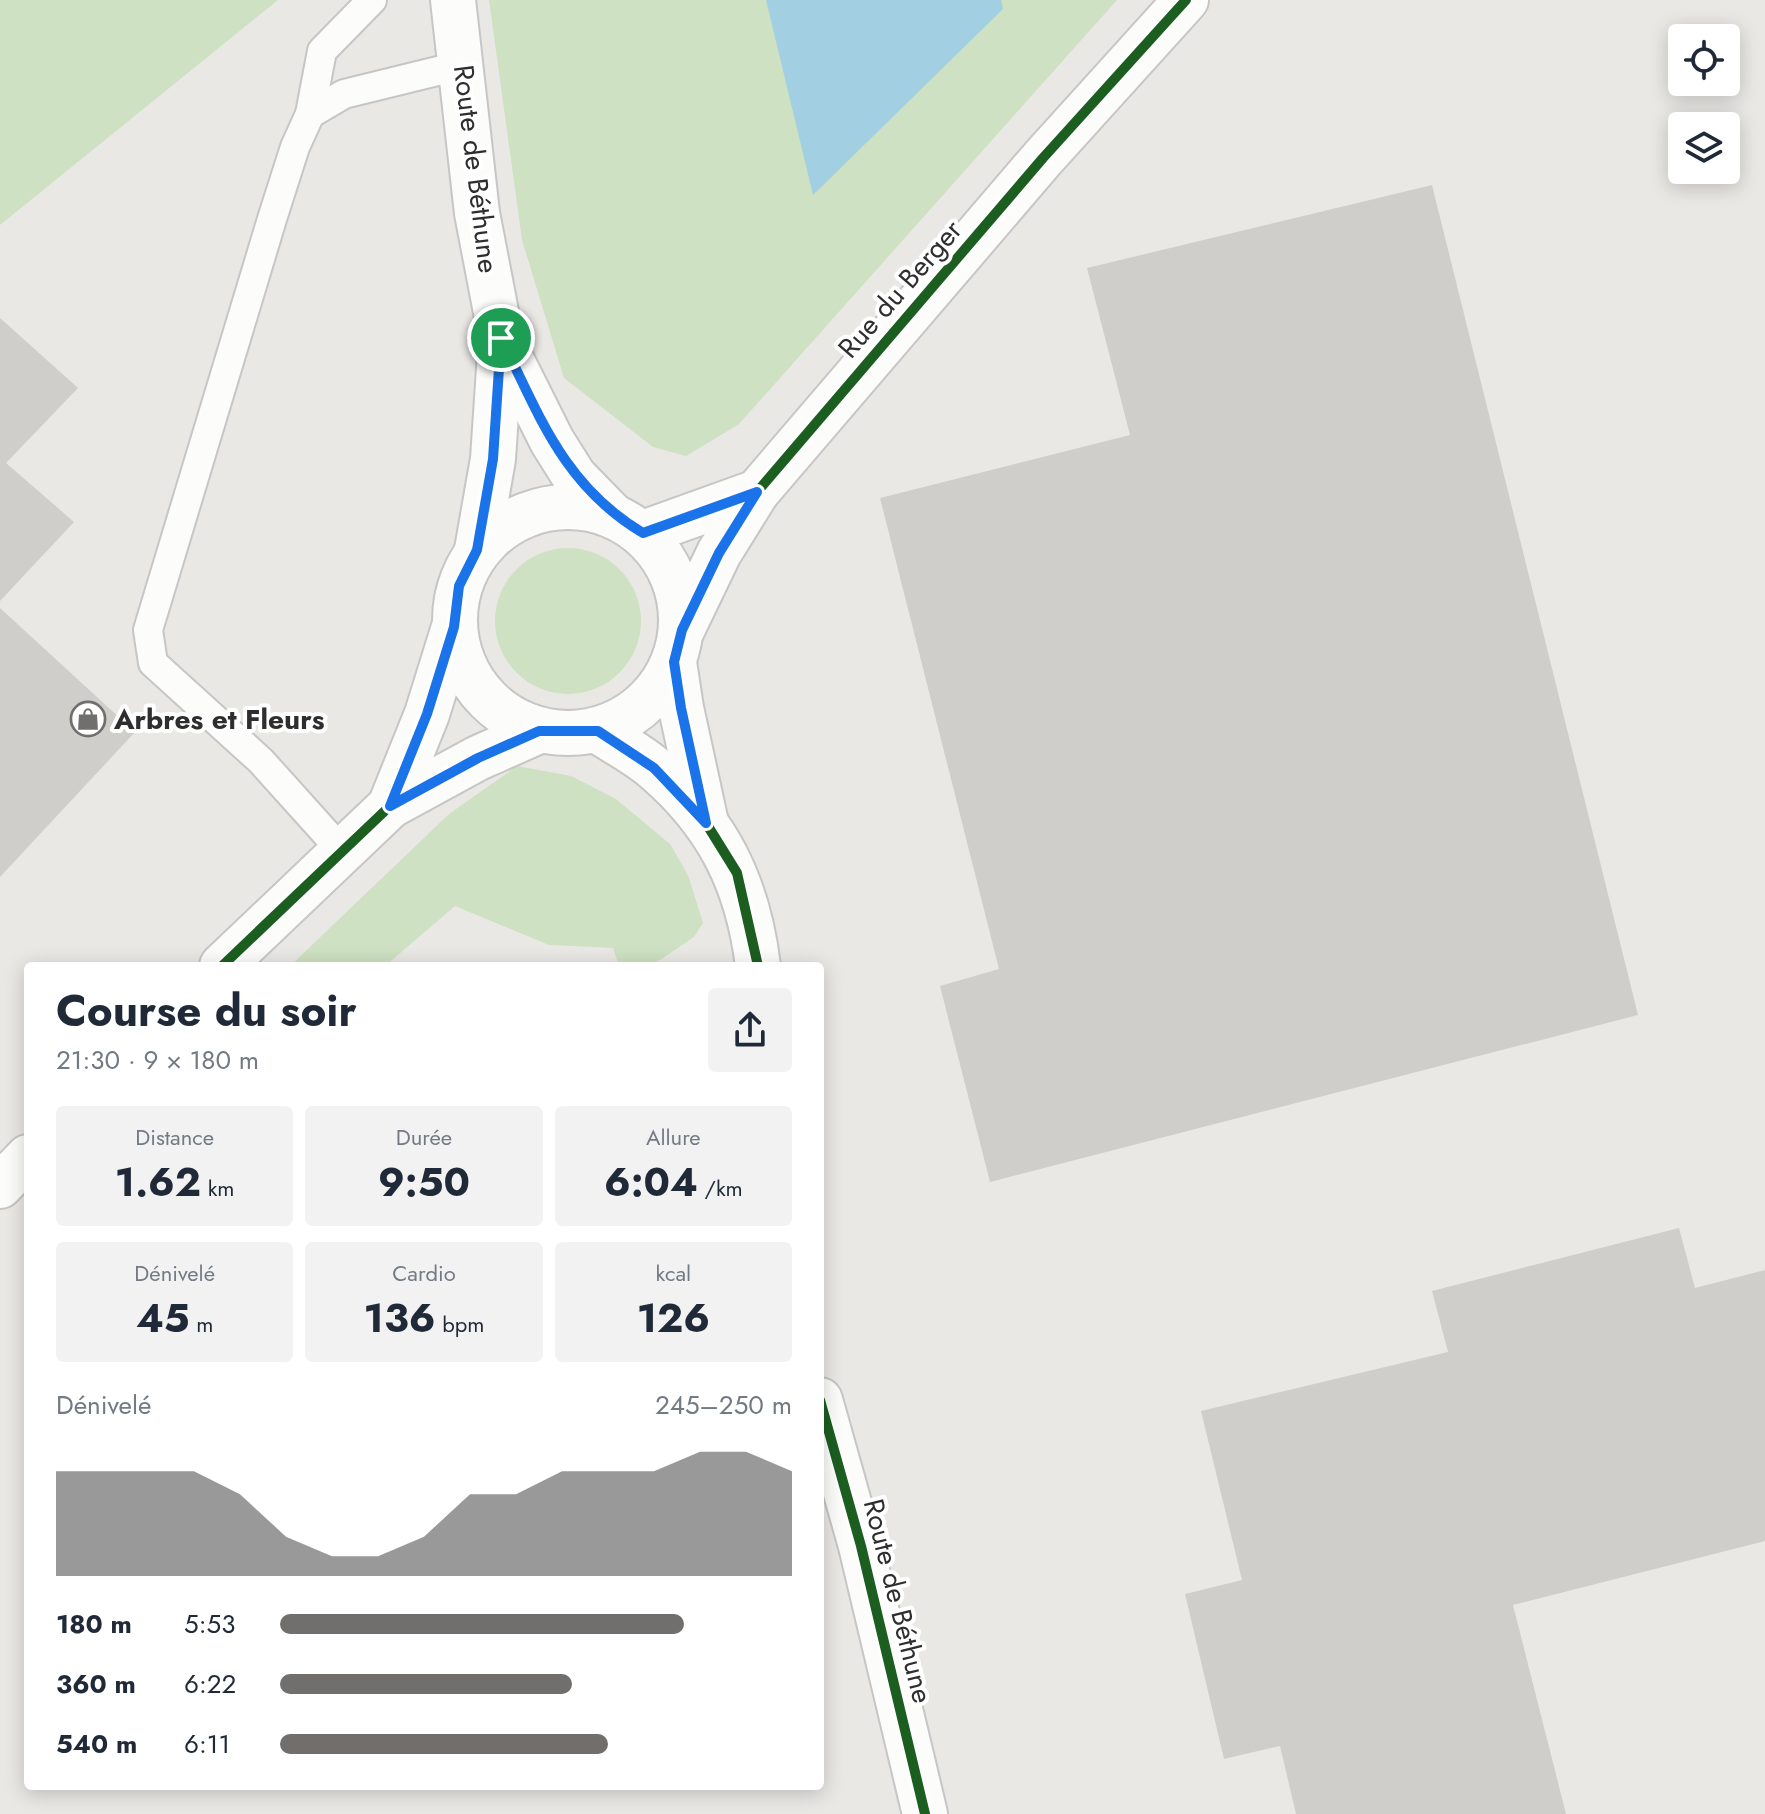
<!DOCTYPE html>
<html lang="fr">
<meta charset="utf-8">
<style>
:root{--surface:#fff;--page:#f2f2f3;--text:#1f2937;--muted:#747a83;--accent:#706f6e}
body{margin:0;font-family:Jost,sans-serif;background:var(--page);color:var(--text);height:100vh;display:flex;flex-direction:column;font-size:30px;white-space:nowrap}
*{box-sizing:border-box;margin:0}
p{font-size:26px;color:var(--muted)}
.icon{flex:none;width:44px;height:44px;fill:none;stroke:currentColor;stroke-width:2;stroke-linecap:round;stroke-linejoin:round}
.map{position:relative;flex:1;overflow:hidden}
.drawer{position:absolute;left:24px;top:962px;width:800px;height:828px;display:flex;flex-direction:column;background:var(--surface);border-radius:8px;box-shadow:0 4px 20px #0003}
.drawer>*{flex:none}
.fabs{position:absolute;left:1668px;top:24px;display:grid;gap:16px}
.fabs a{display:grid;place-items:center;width:72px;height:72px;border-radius:8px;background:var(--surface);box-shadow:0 4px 20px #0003;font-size:40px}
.pin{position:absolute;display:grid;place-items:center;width:68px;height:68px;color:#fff;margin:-34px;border:4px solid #fff;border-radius:50%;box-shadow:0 2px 8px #0007}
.round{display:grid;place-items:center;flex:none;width:84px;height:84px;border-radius:8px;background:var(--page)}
.summary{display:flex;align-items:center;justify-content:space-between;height:136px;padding:0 32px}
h1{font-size:44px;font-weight:700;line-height:60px}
.metrics{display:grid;grid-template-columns:repeat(3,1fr);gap:12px;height:136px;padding:8px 32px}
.metrics div{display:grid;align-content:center;border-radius:8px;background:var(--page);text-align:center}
.metrics b{font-size:40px;font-weight:700}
.metrics small{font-size:22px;font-weight:400}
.metrics p{font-size:22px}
.chart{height:224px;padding:16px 32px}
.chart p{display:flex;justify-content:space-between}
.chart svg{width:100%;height:144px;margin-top:8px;fill:var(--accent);opacity:.7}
ul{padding:0 32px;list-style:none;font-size:26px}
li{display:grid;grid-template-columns:128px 96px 1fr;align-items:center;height:60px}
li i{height:20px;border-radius:10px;background:var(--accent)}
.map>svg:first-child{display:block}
.green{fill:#cee1c2}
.water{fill:#a2d0e2}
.building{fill:#d0cecb}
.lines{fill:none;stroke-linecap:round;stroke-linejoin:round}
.service-casing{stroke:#c7c6c7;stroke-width:32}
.minor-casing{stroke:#c7c6c7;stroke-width:48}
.secondary-casing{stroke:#c7c6c7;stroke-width:48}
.service{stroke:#fcfcfb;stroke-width:28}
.minor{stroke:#fcfcfb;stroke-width:44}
.secondary{stroke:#fcfcfb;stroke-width:44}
.cycleway-casing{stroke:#fff;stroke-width:15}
.cycleway{stroke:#1b5e20;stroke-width:10}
.route-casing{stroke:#fff;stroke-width:16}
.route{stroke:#1a73e8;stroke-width:10}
.labels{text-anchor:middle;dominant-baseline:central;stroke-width:8;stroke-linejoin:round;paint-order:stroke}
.street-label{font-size:28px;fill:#2e2e2e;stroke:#fff}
.poi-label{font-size:28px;font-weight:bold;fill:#2e2e2e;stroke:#fff;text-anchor:start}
</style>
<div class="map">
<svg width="1765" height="1814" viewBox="0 0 1765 1814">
<rect width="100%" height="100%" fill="#eae8e5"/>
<g class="green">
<polygon points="0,0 278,0 0,225"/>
<polygon points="489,0 1117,0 739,424 686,456 653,447 564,378 522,240"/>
<circle cx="568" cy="621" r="73"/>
<polygon points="517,766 571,776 616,799 670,844 688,875 703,923 694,937 651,966 619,966 613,948 549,945 455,906 385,966 290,966 449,814"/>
</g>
<polygon class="water" points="766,0 1001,0 1003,9 813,195"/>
<g class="building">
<polygon points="1432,185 1638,1015 990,1182 940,986 999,969 880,498 1130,435 1087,268"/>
<polygon points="0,318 78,388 6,463 74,522 0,601"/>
<polygon points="0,608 135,732 0,877"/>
<polygon points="1679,1228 1695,1288 1765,1270 1765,1541 1513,1605 1566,1814 1296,1814 1280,1746 1224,1759 1185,1594 1242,1580 1201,1411 1448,1352 1432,1291"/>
</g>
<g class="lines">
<g class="service-casing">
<g id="service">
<polyline points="372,0 322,51 310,114 344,94 462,65"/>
<polyline points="310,114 295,147 272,219 148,630 153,663 261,761 342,851"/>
</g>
</g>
<g class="minor-casing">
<g id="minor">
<polyline points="643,533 757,492"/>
<polyline points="682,630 719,553 757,492 1043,158 1186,0"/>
<polyline points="390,806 478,758 539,731"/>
<polyline points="222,966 390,806 427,714 454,627"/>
<polyline points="0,1186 28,1157"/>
</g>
</g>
<g class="secondary-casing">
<g id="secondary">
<polyline points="453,0 477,213 501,338 493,459 477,550"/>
<polyline points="502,341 552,441 574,476 612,515"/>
<circle cx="568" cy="620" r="113"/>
<polyline points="674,662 681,708 706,823"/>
<path d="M 598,731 C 616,743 638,754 655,769 C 718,823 748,884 758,966"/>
<polyline points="820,1400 861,1546 925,1814"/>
</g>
</g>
<use href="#service" class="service"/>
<use href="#minor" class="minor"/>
<use href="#secondary" class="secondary"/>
<g class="cycleway-casing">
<g id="cycleway">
<polyline points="682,630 719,553 757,492 1043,158 1186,0"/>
<polyline points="706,823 737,873 758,966"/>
<polyline points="222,966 390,806 427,714 454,627"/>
<polyline points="820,1400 861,1546 925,1814"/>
</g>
</g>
<use href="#cycleway" class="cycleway"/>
</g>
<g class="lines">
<g class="route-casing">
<path id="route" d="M 501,338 C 540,417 564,486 643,533 L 757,492 L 719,553 L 682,630 L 674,662 L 681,708 L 706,823 L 654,768 L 598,731 L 539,731 L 478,758 L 390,806 L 427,714 L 454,627 L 459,586 L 477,550 L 493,459 Z"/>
</g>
<use href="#route" class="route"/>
</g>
<defs>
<g id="shop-ring" transform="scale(1.8)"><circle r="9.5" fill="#fff" stroke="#706f6e" stroke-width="1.5"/><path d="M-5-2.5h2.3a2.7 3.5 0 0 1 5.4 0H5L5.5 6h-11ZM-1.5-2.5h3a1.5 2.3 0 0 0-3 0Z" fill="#706f6e"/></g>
</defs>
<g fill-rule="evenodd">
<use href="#shop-ring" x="88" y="719"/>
</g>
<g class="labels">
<g class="street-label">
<text transform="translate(476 169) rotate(83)">Route de Béthune</text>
<text transform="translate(900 289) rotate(-49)">Rue du Berger</text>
<text transform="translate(898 1601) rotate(76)">Route de Béthune</text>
</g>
<g class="poi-label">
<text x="114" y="719">Arbres et Fleurs</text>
</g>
</g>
</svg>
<div class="fabs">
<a><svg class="icon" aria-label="locate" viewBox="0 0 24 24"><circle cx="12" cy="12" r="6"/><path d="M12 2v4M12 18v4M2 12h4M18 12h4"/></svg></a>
<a><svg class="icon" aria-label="layers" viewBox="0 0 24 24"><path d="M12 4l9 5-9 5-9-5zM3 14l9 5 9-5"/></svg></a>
</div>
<div class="pin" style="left:501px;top:338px;background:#1e9e55"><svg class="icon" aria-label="arrive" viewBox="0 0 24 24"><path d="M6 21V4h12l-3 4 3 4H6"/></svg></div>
<section class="drawer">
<div class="summary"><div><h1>Course du soir</h1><p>21:30 · 9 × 180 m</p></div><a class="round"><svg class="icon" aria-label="share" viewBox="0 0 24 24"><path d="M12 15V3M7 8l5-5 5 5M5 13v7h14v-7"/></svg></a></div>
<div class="metrics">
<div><p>Distance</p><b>1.62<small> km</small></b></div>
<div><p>Durée</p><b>9:50</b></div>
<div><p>Allure</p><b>6:04<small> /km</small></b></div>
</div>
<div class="metrics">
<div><p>Dénivelé</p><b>45<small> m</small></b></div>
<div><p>Cardio</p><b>136<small> bpm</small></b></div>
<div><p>kcal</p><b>126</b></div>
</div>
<div class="chart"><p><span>Dénivelé</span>245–250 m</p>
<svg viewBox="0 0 160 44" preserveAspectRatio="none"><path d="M0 44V12L10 12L20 12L30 12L40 19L50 32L60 38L70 38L80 32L90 19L100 19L110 12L120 12L130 12L140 6L150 6L160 12V44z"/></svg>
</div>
<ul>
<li><b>180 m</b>5:53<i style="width:79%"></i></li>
<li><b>360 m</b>6:22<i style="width:57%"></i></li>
<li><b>540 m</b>6:11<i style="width:64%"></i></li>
</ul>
</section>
</div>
